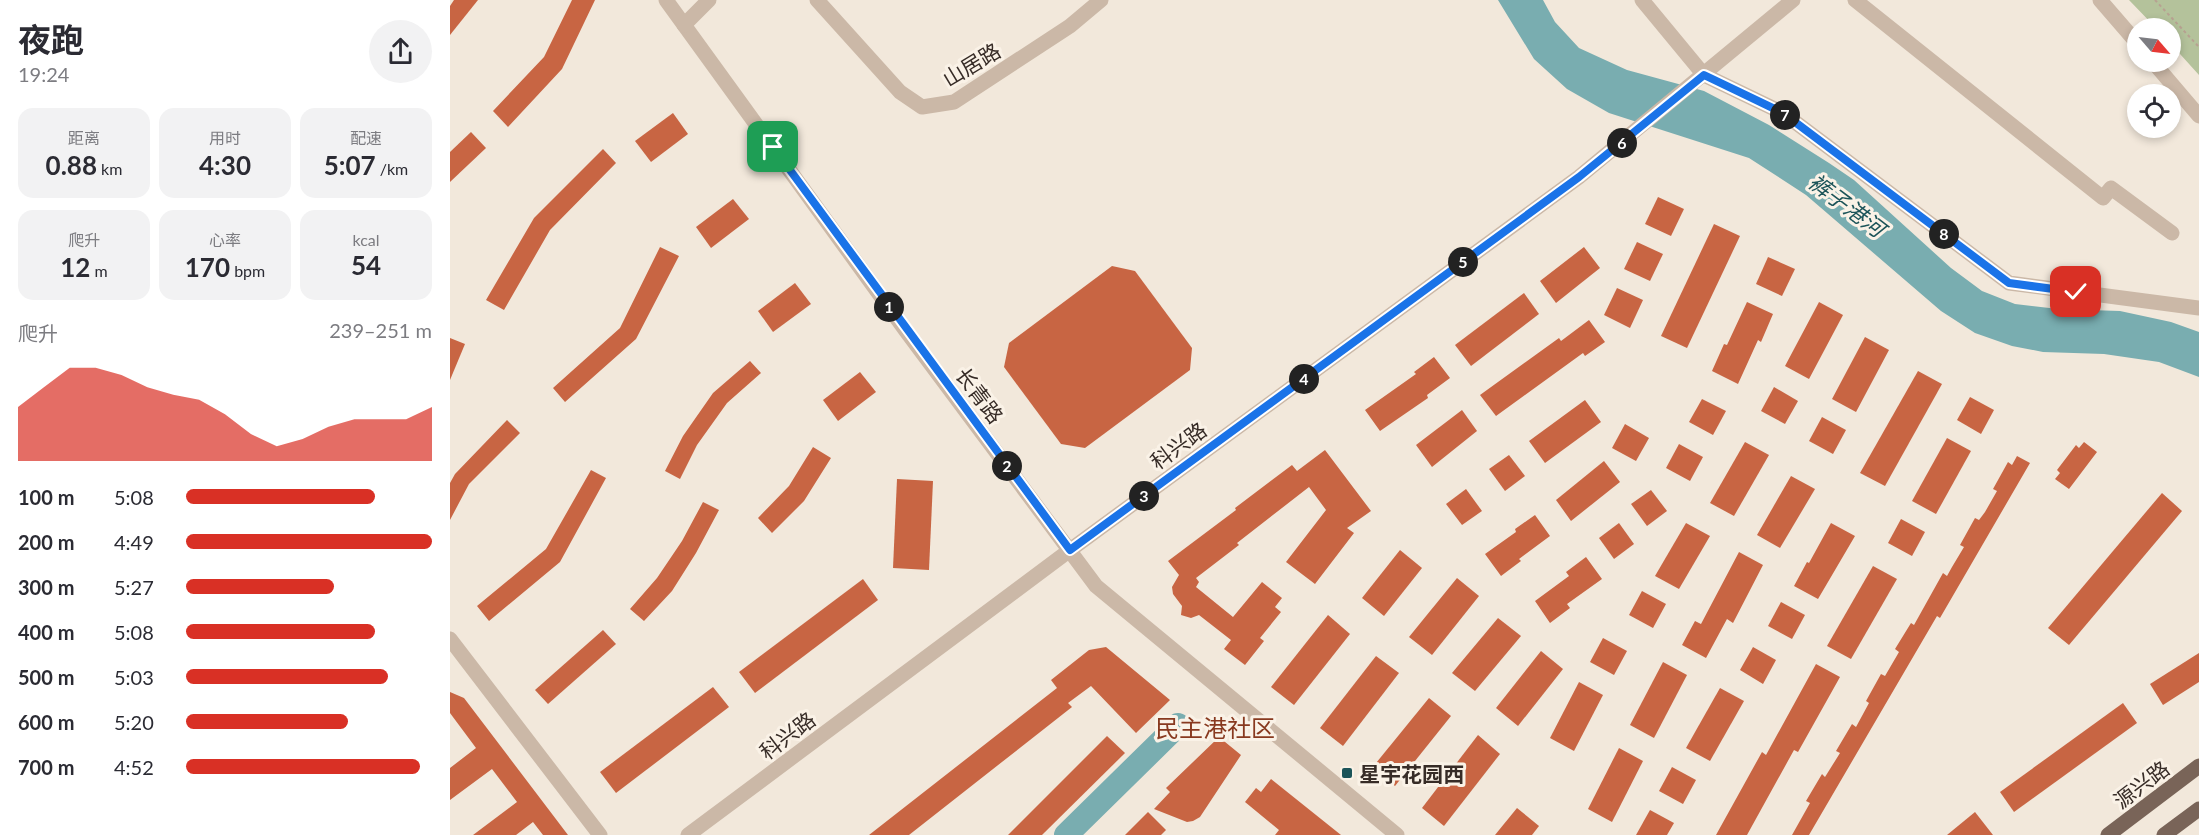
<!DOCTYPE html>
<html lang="zh">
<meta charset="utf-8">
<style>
:root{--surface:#fff;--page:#f2f2f3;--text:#2b2b33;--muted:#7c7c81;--accent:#d93025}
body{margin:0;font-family:Lato,"Noto Sans SC",sans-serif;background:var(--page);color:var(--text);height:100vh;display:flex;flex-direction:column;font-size:22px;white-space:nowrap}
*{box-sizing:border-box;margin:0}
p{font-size:20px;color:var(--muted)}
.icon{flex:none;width:33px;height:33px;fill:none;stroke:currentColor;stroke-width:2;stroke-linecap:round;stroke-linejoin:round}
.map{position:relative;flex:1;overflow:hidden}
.details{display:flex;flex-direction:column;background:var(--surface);width:450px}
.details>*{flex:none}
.needle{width:39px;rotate:118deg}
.buttons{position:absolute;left:1677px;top:18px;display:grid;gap:12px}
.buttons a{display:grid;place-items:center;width:54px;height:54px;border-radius:50%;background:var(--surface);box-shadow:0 3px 9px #0003;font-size:30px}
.pin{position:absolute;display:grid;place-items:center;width:51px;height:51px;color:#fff;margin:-26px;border-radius:12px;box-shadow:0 3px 9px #0006}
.km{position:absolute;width:30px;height:30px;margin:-15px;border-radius:50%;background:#222;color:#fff;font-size:16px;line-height:30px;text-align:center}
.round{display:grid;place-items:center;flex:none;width:63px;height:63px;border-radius:32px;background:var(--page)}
.head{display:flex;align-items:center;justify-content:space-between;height:102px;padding:0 18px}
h1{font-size:33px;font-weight:700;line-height:45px}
.stats{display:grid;grid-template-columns:repeat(3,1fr);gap:9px;height:102px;padding:6px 18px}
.stats div{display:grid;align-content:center;border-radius:15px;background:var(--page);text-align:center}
.stats b{font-size:26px;font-weight:700}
.stats small{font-size:16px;font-weight:400}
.stats p{font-size:16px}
.chart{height:168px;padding:12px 18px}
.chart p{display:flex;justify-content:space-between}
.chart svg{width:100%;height:108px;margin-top:6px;fill:var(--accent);opacity:.7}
ul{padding:0 18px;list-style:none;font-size:20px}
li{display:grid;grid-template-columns:96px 72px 1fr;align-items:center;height:45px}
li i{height:15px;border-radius:8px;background:var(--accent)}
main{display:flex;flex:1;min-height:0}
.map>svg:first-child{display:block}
.green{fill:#b4c29b}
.water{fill:#79adb0}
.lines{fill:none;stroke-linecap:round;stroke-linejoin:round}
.river{stroke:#79adb0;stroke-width:24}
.building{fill:#c86543}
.path{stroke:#b7a191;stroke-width:2;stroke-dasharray:3 3;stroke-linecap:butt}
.minor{stroke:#cbb8a7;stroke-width:15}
.major{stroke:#796458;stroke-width:15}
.route-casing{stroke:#fff;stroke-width:12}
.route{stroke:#1a73e8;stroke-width:8}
.poi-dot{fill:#1c5459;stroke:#faf2e7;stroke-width:2}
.labels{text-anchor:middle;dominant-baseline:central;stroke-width:6;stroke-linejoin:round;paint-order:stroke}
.street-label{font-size:21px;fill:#372c27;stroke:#faf2e7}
.poi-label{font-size:21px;font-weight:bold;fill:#372c27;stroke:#faf2e7;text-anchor:start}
.water-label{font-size:22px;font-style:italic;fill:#1c5459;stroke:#faf2e7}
.quarter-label{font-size:24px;fill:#88391f;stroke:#faf2e7}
</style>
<main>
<section class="details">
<div class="head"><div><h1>夜跑</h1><p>19:24</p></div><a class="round"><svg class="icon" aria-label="share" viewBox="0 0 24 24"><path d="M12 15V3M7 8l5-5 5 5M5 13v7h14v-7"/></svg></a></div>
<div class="stats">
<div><p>距离</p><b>0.88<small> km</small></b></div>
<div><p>用时</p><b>4:30</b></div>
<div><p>配速</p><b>5:07<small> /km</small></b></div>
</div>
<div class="stats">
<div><p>爬升</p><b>12<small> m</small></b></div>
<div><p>心率</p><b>170<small> bpm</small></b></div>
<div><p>kcal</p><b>54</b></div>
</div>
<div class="chart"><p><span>爬升</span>239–251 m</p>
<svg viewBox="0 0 160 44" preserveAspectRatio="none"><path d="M0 44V22L10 14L20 6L30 6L40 9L50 14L60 17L70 19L80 25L90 33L100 38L110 35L120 30L130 27L140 27L150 27L160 22V44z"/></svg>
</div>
<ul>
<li><b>100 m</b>5:08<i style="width:77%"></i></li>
<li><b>200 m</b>4:49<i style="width:100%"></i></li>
<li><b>300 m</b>5:27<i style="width:60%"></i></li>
<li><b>400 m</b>5:08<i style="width:77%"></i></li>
<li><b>500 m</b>5:03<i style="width:82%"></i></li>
<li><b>600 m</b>5:20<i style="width:66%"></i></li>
<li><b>700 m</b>4:52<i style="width:95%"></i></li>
</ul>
</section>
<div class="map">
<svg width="1749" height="835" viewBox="0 0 1749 835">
<rect width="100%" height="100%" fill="#f2e8db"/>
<polygon class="green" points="1679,0 1749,0 1749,75 1721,44 1720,28 1706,28"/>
<polygon class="water" points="1048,0 1093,0 1105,22 1129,48 1177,70 1254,91 1319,125 1379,163 1404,180 1501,268 1532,291 1565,304 1608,309 1670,311 1721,322 1749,332 1749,377 1709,362 1654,354 1593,352 1562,346 1525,333 1491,311 1356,195 1299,158 1159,113 1117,89 1084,59"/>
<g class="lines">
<polyline class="river" points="616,835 728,725"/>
</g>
<g class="building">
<polygon points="4,0 28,0 0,35 0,6"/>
<polygon points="122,0 145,0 112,69 58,127 43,111 94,57"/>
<polygon points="223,113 238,134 201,162 185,141"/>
<polygon points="21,132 36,148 0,182 0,152"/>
<polygon points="153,149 166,163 100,230 54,310 36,300 84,218"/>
<polygon points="1208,197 1234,209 1221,236 1195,224"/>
<polygon points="283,199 299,219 261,248 246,227"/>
<polygon points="1264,224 1290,236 1237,348 1211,336"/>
<polygon points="1187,242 1213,254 1200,281 1174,269"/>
<polygon points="210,247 229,256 186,339 115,402 103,388 170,328"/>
<polygon points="1134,247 1150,268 1106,303 1090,281"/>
<polygon points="1318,257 1345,269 1332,296 1306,284"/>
<polygon points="662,266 685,271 742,348 740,370 635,448 611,444 554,367 559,343"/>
<polygon points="345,283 361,304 323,332 308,311"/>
<polygon points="1167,288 1193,300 1180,328 1154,315"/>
<polygon points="1074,293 1089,314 1021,366 1005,345"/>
<polygon points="1297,302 1323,314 1311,342 1308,340 1288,384 1262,371 1274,344 1277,345"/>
<polygon points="1369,302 1393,315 1359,379 1335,366"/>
<polygon points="1139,320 1155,342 1135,356 1133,353 1046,416 1030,395 1109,338 1111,341"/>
<polygon points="1415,337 1439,350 1406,412 1382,399"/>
<polygon points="0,338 15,344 0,380"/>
<polygon points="984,357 1000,378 977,395 978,398 930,431 915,410 966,374 964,372"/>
<polygon points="300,361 311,373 277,403 247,445 230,479 215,471 233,436 263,393"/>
<polygon points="1468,371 1492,384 1435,486 1410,473"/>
<polygon points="410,372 426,392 388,421 373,400"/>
<polygon points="1324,387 1348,401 1335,424 1311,411"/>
<polygon points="1520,397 1544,410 1531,434 1507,420"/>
<polygon points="1252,399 1276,411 1263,435 1239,422"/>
<polygon points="1135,400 1151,422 1095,463 1079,441"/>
<polygon points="1012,410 1027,431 982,467 966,445"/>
<polygon points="1372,417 1396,430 1383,454 1359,441"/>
<polygon points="57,420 70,433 19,484 0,520 0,483 5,474"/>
<polygon points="1175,424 1199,438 1186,461 1162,448"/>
<polygon points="1497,438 1521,451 1486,514 1462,501"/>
<polygon points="1295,442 1319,455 1284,516 1260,503"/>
<polygon points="1634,442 1647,452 1619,489 1605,479 1610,473 1607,470 1626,445 1629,448"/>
<polygon points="1229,444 1253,457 1240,481 1216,468"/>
<polygon points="363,447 381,458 354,501 322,533 308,518 339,486"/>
<polygon points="875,450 921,511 897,528 904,533 865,584 836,562 876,510 859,487 787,543 789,545 746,578 749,582 746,587 783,617 812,582 832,598 825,607 831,612 810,638 814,641 795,665 774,649 781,640 749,615 741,618 731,615 732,606 723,594 722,587 729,575 718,561 786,510 785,508 842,465 847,471"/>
<polygon points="1059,455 1075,476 1055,491 1039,469"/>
<polygon points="1567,456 1580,463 1490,618 1487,616 1359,835 1342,835 1360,803 1356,801 1372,774 1375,777 1390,753 1386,751 1402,724 1406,727 1419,703 1416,701 1431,674 1435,676 1449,652 1445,649 1461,623 1464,625 1493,573 1497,576 1502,567 1514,547 1510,545 1525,518 1529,520 1535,512 1547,491 1543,489 1558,462 1562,465"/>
<polygon points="1154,461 1170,482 1121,521 1106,500"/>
<polygon points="141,470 156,478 110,562 39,621 27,606 96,549"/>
<polygon points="1341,476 1365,489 1330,548 1307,535"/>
<polygon points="447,479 483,481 479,570 443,568"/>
<polygon points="1016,489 1032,511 1012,525 996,504"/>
<polygon points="1201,490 1217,511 1197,526 1181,504"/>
<polygon points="1712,493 1732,511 1619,645 1598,628"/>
<polygon points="253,502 269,510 246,553 222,591 194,621 180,609 207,578 232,541"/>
<polygon points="1085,515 1100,536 1069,559 1071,561 1051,576 1035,554 1066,532 1065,529"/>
<polygon points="1451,519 1475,532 1462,556 1438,543"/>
<polygon points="1169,523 1184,544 1164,559 1149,538"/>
<polygon points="1236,523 1260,536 1229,589 1205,576"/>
<polygon points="1381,523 1405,536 1368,599 1344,586 1357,562 1359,563"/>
<polygon points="950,550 972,568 934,616 912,598"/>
<polygon points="1289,552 1313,565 1283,623 1277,619 1256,658 1232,645 1245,621 1251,624"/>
<polygon points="1136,557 1152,579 1117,604 1120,608 1100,623 1085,601 1119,576 1116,572"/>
<polygon points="1423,566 1447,579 1401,659 1377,646"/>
<polygon points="1007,578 1029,596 982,655 959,637"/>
<polygon points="413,579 428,600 305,693 289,672"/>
<polygon points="1192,591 1216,604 1203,628 1179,615"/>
<polygon points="1331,602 1355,615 1342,639 1318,626"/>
<polygon points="878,615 900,634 844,705 821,687"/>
<polygon points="1048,618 1071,636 1025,691 1002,673"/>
<polygon points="153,630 166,644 98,704 85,690"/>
<polygon points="1153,638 1177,651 1164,675 1140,662"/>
<polygon points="656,647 720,700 686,733 641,686 618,703 622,707 459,835 419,835 607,688 601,680 639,650"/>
<polygon points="1303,647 1326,660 1313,684 1290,670"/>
<polygon points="1091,651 1113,669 1068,726 1046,708"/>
<polygon points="1749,653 1749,682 1713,705 1700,684"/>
<polygon points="926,656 949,673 893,746 870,728"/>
<polygon points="1213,662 1237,675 1204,738 1180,725"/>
<polygon points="1366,664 1390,677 1348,752 1344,750 1297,835 1266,835 1312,752 1316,755"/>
<polygon points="1129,682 1153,695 1124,751 1100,738"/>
<polygon points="263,687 279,707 166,793 150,772"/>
<polygon points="1270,688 1294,701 1260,761 1236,748"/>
<polygon points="0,692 14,698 118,835 93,835 83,822 66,835 23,835 67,802 42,769 0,800 0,768 26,748 0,713"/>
<polygon points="979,698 1001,716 945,786 922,768"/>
<polygon points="1673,703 1687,723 1564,812 1550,792"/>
<polygon points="1028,735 1050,754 994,826 972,808"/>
<polygon points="657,736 675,753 592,835 558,835"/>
<polygon points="769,737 791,755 750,817 743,821 737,822 704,809 720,792 716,788"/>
<polygon points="1169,748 1193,761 1162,822 1138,809"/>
<polygon points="1222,767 1246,780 1233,804 1209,791"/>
<polygon points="821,779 891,835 825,835 829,830 795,802 806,788 811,792"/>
<polygon points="1067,808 1089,826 1082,835 1045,835"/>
<polygon points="1200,810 1224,823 1217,835 1186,835"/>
<polygon points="698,812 716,830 711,835 675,835"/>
<polygon points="1525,812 1543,835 1497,835"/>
</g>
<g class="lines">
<polyline class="path" points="1705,0 1749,47"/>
<g class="minor">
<polyline points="216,0 456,331 646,586 947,835"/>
<polyline points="367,0 450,92 472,107 504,102 620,26 651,0"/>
<polyline points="1192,0 1254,75 1333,113 1559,283 1749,308"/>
<polyline points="1405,0 1653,198 1661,188 1722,233"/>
<polyline points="1650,0 1688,44"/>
<polyline points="234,25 259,0"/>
<polyline points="1703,62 1749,116"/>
<polyline points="0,639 150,835"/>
<polyline points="238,835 620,550 1129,177 1343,0"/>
</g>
<g class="major">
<polyline points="1658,835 1749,766"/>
<polyline points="1714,835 1749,809"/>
</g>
</g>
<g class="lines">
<g class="route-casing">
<polyline id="route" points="323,147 620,550 1129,177 1254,75 1333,113 1559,283 1626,292"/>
</g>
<use href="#route" class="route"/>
</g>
<rect class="poi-dot" x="891" y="767" width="12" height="12" rx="3"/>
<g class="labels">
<g class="street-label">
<text transform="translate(521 64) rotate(-31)">山居路</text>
<text transform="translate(530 395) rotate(53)">长青路</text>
<text transform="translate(728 445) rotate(-36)">科兴路</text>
<text transform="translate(337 735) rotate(-37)">科兴路</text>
<text transform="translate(1691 784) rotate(-37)">源兴路</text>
</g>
<g class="poi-label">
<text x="909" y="773">星宇花园西</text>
</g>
<g class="water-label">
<text transform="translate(1397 205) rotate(37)">裤子港河</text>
</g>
<g class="quarter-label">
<text x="765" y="727">民主港社区</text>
</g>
</g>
</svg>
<div class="buttons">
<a><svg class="needle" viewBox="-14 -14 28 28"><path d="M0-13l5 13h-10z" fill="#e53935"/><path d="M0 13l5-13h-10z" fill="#7c7c81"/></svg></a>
<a><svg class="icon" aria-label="locate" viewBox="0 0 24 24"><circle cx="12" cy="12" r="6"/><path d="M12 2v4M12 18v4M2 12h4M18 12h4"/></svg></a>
</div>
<div class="pin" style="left:323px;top:147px;background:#1e9e55"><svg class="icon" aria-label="arrive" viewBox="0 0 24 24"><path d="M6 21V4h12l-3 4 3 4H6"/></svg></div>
<div class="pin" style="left:1626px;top:292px;background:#d93025"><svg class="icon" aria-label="check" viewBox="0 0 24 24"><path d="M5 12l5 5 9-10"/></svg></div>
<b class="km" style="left:439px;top:307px">1</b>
<b class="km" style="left:557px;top:466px">2</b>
<b class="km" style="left:694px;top:496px">3</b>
<b class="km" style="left:854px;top:379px">4</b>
<b class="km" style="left:1013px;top:262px">5</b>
<b class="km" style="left:1172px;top:143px">6</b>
<b class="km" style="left:1335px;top:115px">7</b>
<b class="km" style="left:1494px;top:234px">8</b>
</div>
</main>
